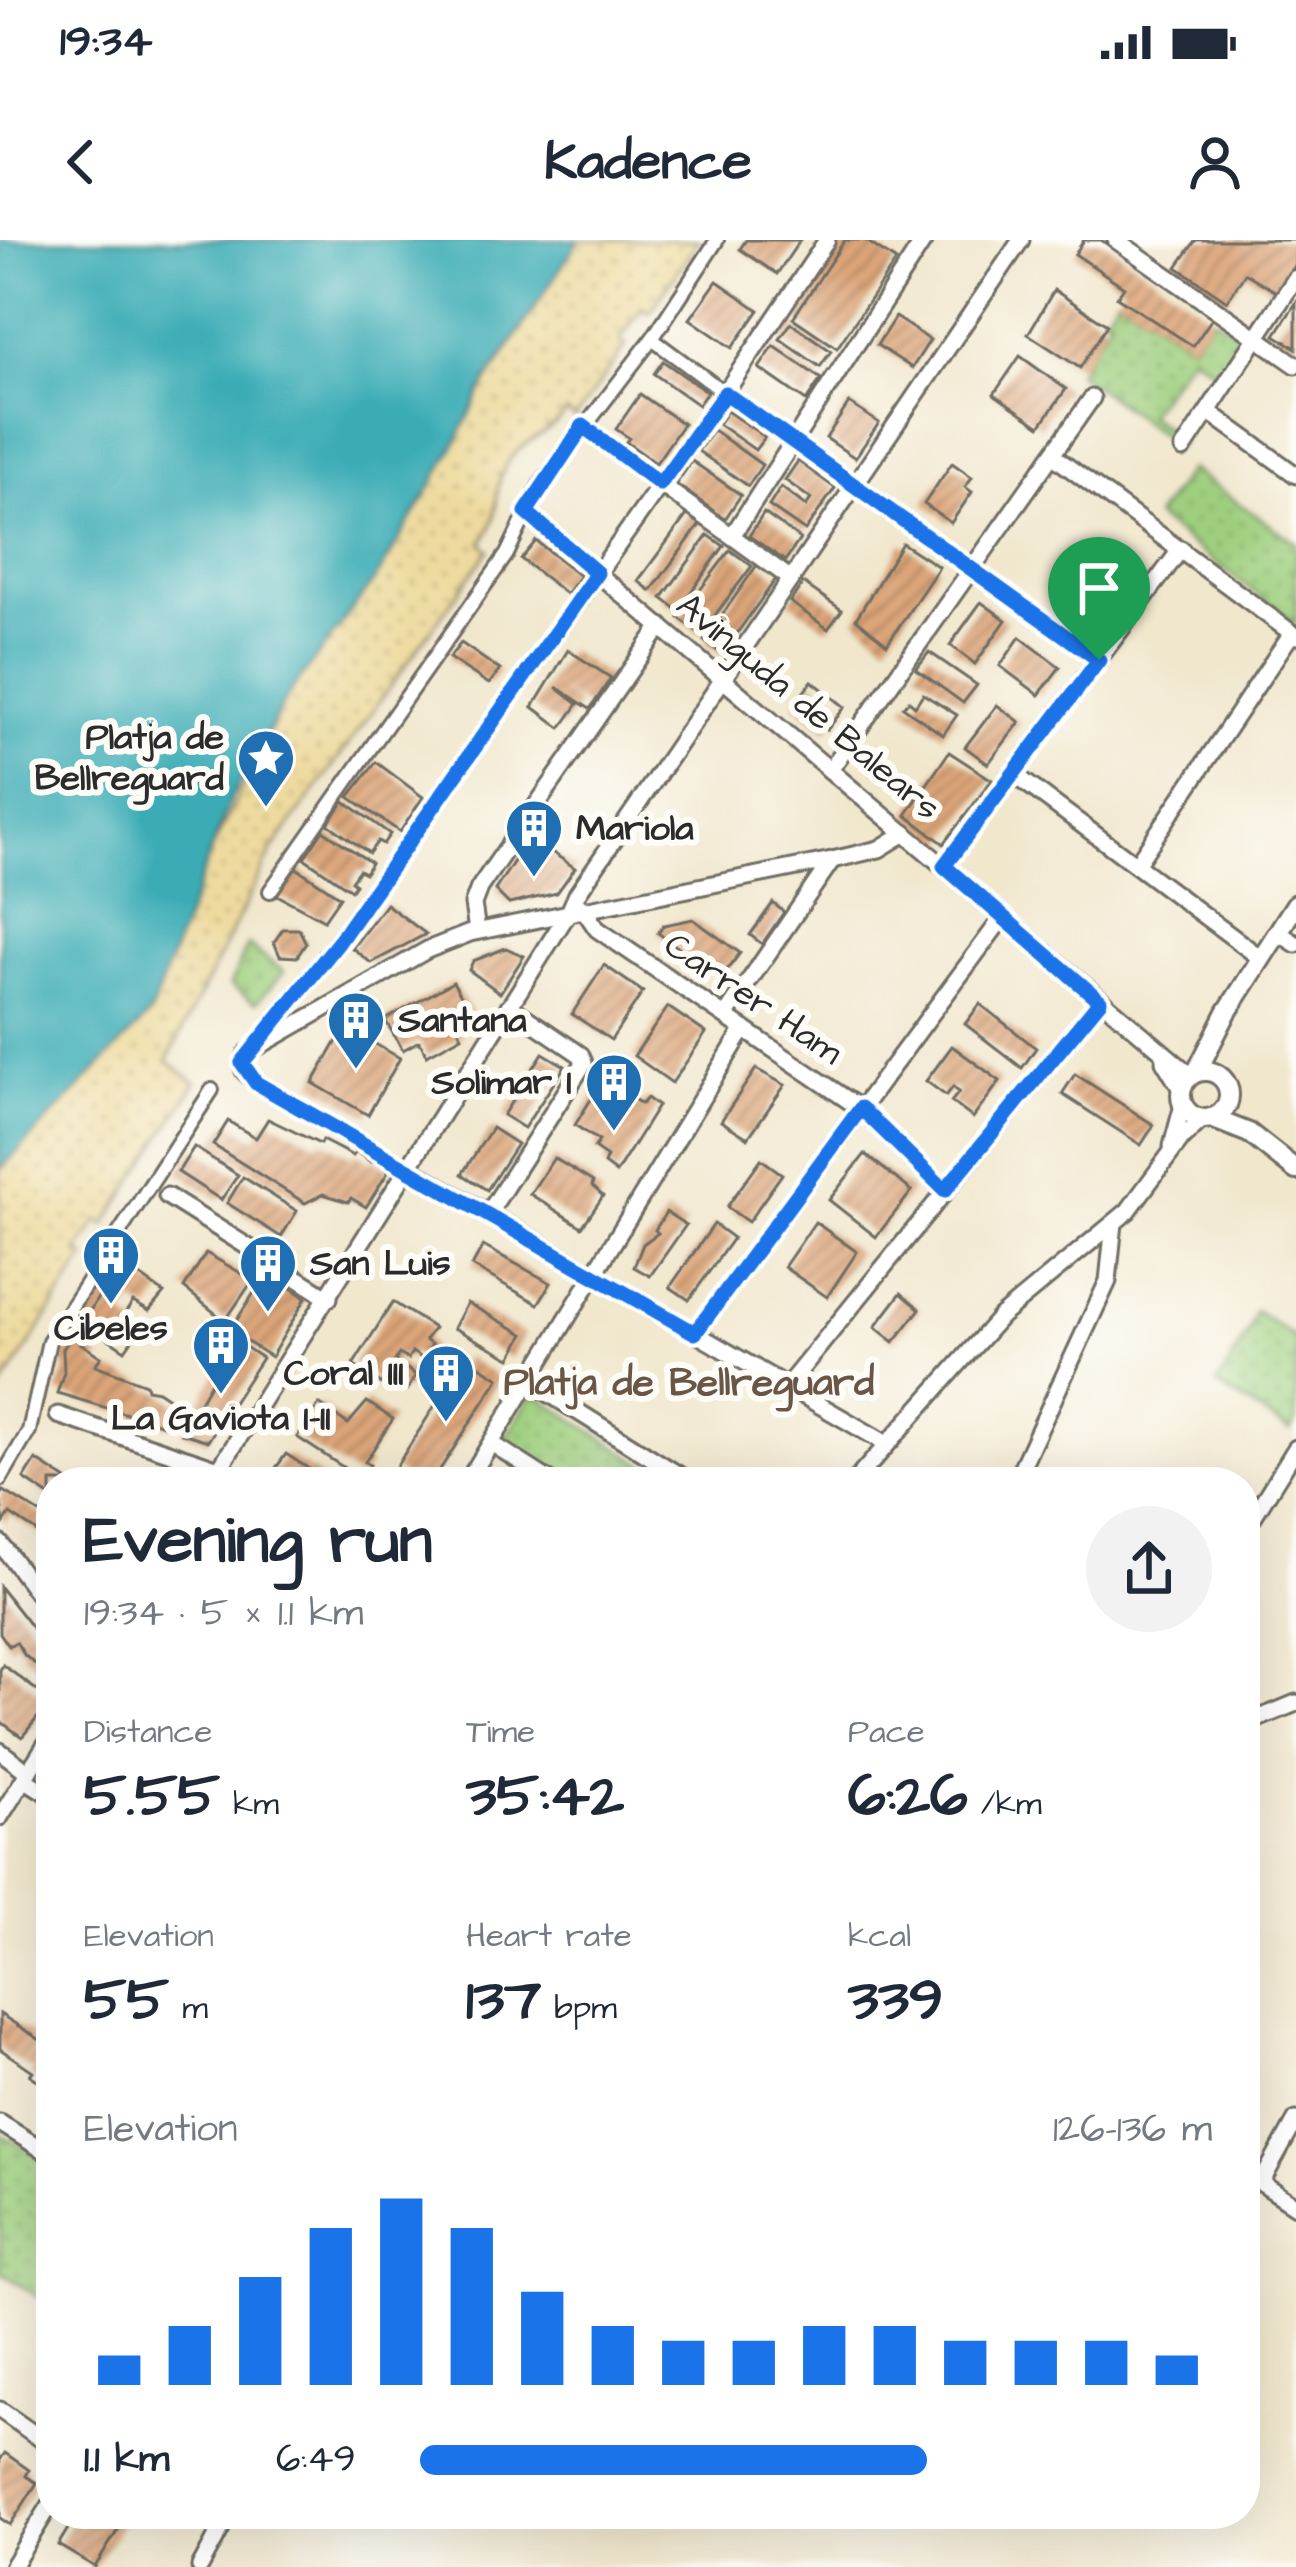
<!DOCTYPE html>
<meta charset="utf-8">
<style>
:root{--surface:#fff;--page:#f2f2f3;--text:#1f2937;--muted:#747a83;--accent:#1a73e8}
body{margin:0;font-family:"Architects Daughter",sans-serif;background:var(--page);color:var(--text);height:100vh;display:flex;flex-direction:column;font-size:45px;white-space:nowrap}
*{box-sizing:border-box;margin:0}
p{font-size:39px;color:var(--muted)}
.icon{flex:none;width:66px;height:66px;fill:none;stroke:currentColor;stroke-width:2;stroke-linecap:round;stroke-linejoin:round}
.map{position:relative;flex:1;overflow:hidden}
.details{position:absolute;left:36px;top:1227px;width:1224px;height:1062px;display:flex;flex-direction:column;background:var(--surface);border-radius:48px;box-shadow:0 12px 48px #0002}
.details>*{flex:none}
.pin{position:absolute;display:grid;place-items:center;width:102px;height:102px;color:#fff;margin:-123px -51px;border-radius:50% 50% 50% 0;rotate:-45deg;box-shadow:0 0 12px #0007}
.pin .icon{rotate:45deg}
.round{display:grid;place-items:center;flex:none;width:126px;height:126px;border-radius:63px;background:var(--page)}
.head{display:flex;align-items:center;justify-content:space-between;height:204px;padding:0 48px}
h1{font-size:66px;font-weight:800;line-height:90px}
.stats{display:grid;grid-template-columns:repeat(3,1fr);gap:18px;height:204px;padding:12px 48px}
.stats div{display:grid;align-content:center}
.stats b{font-size:60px;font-weight:800}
.stats small{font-size:33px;font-weight:400}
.stats p{font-size:33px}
.chart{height:336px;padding:24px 48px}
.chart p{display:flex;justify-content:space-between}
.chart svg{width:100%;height:216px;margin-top:12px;stroke:var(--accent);stroke-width:6}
ul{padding:0 48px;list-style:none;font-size:39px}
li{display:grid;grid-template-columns:192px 144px 1fr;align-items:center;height:90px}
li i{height:30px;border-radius:15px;background:var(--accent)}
.status{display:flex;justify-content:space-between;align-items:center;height:84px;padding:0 60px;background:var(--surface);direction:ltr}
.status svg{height:33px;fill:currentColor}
header{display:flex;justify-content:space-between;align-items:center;height:156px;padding:0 48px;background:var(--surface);font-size:54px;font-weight:800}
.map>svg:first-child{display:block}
.sand{fill:url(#sand-dots);stroke:#8c8264;stroke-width:3}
.park{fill:url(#park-dots);stroke:#647d54;stroke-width:3}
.water{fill:#3bacb5;stroke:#336c70;stroke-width:3}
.building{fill:url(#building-hatch)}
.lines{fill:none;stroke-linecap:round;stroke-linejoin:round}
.pedestrian-casing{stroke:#706d64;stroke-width:18}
.minor-casing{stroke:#706d64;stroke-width:21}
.tertiary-casing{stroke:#706d64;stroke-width:24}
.pedestrian{stroke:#fff;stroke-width:12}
.minor{stroke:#fff;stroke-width:15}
.tertiary{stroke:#fff;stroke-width:18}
.route-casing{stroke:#fff;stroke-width:24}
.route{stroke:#1a73e8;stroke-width:15}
.labels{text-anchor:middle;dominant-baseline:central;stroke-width:12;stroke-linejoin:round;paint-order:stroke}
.street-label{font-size:36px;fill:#2b2b2b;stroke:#fdfcf7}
.poi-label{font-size:36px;font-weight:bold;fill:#2b2b2b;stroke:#fdfcf7;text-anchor:end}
.neighbourhood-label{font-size:39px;font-weight:bold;fill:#695646;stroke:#fdfcf7}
</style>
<div class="status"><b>19:34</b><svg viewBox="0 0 49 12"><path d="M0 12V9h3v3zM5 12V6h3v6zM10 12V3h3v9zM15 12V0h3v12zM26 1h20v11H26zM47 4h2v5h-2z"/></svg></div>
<header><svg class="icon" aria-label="back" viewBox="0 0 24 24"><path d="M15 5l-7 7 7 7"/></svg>Kadence<svg class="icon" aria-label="person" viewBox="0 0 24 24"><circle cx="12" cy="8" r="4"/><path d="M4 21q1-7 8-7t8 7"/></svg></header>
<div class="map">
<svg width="1296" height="2327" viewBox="0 0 1296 2327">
<defs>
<pattern id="sand-dots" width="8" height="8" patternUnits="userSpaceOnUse" patternTransform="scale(3)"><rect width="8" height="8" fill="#eeda9e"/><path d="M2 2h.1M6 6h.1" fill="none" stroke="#cb8" stroke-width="1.8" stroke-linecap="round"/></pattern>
<pattern id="park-dots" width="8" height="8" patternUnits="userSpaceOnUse" patternTransform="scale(3)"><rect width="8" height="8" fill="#9ecf7e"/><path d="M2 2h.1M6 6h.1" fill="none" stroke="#88b26d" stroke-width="1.8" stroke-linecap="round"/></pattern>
<pattern id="building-hatch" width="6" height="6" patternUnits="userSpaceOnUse" patternTransform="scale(3)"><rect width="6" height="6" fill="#dca579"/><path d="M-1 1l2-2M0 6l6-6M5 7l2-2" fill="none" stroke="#b38763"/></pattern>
</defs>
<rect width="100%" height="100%" fill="#fdfcf7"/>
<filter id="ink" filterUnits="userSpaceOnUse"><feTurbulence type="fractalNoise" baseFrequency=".00833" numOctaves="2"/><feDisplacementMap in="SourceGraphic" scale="24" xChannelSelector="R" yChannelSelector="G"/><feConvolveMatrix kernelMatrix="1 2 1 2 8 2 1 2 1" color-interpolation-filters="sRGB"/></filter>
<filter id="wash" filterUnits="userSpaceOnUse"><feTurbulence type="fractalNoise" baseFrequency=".004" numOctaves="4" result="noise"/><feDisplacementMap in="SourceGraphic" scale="48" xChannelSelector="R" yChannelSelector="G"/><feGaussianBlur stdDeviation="2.7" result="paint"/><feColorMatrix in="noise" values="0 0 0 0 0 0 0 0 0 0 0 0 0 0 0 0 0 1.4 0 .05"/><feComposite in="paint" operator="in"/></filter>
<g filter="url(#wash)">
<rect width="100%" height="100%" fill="#f1e7cd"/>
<path class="sand" d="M 578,0 L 699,0 L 650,72 L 642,68 L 620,99 L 626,106 L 575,178 L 566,172 C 552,194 523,199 508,222 C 489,251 505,273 482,302 L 489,310 L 273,609 L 167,821 L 196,843 L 105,985 L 98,981 L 78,1011 L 85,1018 L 0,1151 L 0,930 L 150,774 L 204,625 L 286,458 Z"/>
<g class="park">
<polygon points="1117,57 1192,105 1213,77 1249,100 1223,137 1191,115 1147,174 1182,200 1178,207 1077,133 1110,80 1105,76"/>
<polygon points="1190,229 1296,303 1296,384 1155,277"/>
<polygon points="248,705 284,732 256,763 230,745"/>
<polygon points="1255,1071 1296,1098 1296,1182 1290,1191 1217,1145 1249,1090"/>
<polygon points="533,1153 671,1242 570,1242 504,1200"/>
<polygon points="0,1893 51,1925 51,2066 0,2031"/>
</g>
<polygon class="water" points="0,0 579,0 487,140 452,211 379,334 286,458 230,560 150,774 0,930"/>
<g id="blocks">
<g class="building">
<polygon points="746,0 800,0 777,34 740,9"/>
<polygon points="845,0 865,0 896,21 837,108 793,78"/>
<polygon points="1084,0 1101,0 1213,77 1193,106 1117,57 1124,47 1075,14"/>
<polygon points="1196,0 1296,0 1296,24 1278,53 1245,33 1227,61 1177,27"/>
<polygon points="717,41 759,70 732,108 690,79"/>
<polygon points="1054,50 1107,85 1080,128 1028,94"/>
<polygon points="1296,63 1296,108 1275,95"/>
<polygon points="895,77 930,100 912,128 877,105"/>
<polygon points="791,83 831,111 820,127 780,99"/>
<polygon points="774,106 821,139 806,161 759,128"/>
<polygon points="1020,116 1066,149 1040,186 994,154"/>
<polygon points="663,121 707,152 698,165 654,134"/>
<polygon points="640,154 683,184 656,223 626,202 629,198 616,189"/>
<polygon points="849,163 879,183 855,218 826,198"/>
<polygon points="727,171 765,197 755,210 718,184"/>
<polygon points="713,190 762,225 748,246 698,211"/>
<polygon points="692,221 741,255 725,279 676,244"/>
<polygon points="798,221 835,248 805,291 769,266 781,247 806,266 811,259 785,240"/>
<polygon points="952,223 972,237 965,247 972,252 951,283 924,264"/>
<polygon points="689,272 702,282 651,351 638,341"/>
<polygon points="764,273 800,299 785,321 749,296"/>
<polygon points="708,295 724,306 678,370 662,358"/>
<polygon points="536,301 580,336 566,354 521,319"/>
<polygon points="902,303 939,327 887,404 856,379"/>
<polygon points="730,310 752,326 701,394 679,378"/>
<polygon points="759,322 778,336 722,414 704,401"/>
<polygon points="803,343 842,370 828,389 790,362"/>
<polygon points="981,362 1006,380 975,424 950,405"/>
<polygon points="1020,397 1060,427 1039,455 1000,426"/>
<polygon points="461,403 500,430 489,444 449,418"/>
<polygon points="568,410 611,438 590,469 556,447 578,464 561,488 533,467"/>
<polygon points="929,412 977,445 963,463 916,429"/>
<polygon points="812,441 845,467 827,490 795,464"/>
<polygon points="923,454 957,475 943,495 903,467 909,461 915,466"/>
<polygon points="997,465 1020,482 988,524 965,507"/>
<polygon points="949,512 992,540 944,604 906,575"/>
<polygon points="376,522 423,557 400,592 349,557"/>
<polygon points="344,561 390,594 383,604 378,601 369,613 328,584"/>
<polygon points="323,590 371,623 365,633 359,630 351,641 355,644 351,650 304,618"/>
<polygon points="530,597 575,628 557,653 509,664 495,650"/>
<polygon points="295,627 340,657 324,680 277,655"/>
<polygon points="773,663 784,672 762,704 750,695"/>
<polygon points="386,664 426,694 371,723 352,708"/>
<polygon points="693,679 740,713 721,738 658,693 664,685"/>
<polygon points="283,689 299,689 306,703 297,717 280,716 274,702"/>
<polygon points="506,708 524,716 500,753 469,730 473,721"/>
<polygon points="604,725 643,752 611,800 572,774"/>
<polygon points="453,742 471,772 454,782 462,796 427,815 419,801 403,810 385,780"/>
<polygon points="980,764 1036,808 1022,828 965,784"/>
<polygon points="668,767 706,793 672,843 634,816"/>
<polygon points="345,787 400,818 368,875 313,843"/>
<polygon points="952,806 1000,841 973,878 951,862 959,852 953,847 946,856 926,841"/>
<polygon points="543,813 565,826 524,888 503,875"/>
<polygon points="756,829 785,845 748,898 721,881"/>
<polygon points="1075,834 1154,885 1141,905 1062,854"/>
<polygon points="598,848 623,864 628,856 642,864 647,858 658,866 616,933 604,924 607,917 594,908 599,901 575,885"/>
<polygon points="268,879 320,904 322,900 353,916 356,912 371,922 374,919 390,929 366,967 351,958 348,962 323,954 305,963 213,905 228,881 256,898"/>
<polygon points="492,888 517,904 487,950 462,934"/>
<polygon points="194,907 238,935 221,960 178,932"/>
<polygon points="865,914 912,951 876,997 829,960"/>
<polygon points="554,918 593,942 592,946 603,956 582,987 530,954"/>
<polygon points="761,919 782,934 748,982 727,967"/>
<polygon points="243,937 297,971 281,997 227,963"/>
<polygon points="666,972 686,985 650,1036 634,1027 643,1004 658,993 655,990"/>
<polygon points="815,982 857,1012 827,1057 784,1027"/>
<polygon points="714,984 733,998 689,1060 670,1047"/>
<polygon points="483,1006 551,1043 538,1064 472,1026"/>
<polygon points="206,1013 253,1040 225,1081 184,1048"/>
<polygon points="120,1022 164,1053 149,1071 133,1062 123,1076 140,1088 125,1110 83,1082"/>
<polygon points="267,1032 306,1058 271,1117 230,1091"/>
<polygon points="901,1053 920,1069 894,1102 875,1087"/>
<polygon points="393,1062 434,1088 425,1100 432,1105 423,1119 412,1112 408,1119 399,1114 395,1121 416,1135 407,1150 395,1143 391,1150 353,1125"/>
<polygon points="467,1063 524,1094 511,1118 454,1088"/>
<polygon points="71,1097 101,1117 95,1125 146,1144 147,1149 158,1151 185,1169 180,1180 175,1177 170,1187 57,1153 64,1132 63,1109"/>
<polygon points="235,1100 262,1118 208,1201 182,1193"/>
<polygon points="466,1117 499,1138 432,1242 413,1242 394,1230"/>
<polygon points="367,1162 393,1179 365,1222 370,1225 361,1239 297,1197 319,1164 348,1184"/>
<polygon points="286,1214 329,1242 278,1242 270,1236"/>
<polygon points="36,1220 70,1242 51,1242 51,1257 24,1239"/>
<polygon points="4,1251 51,1280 51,1301 10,1274 4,1283 0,1256"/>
<polygon points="0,1347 51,1412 51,1436 25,1416 16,1402 9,1406 0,1393"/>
<polygon points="3,1425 51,1461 22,1497 0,1481 0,1430"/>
<polygon points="0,1774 51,1807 51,1831 43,1844 30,1835 33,1831 0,1809"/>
<polygon points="5,2213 29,2230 26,2236 37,2243 10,2285 0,2278 0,2220"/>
<polygon points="77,2274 126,2277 95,2327 58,2305"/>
</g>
</g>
</g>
<g filter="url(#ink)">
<use href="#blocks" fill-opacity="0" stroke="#706d64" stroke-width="3"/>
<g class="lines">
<g class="pedestrian-casing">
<g id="pedestrian">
<polyline points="652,99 725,153"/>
<polyline points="583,186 660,244"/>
<polyline points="526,272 597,333"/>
<polyline points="270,651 507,314 540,245 652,99 717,0"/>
<polyline points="0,1240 29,1191 49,1101 212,850"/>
</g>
</g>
<g class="minor-casing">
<g id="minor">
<polyline points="1116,0 1296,125"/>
<polyline points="725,153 1099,420"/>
<polyline points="1209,172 1296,235"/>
<polyline points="1183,209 1296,38"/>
<polyline points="1052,215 1296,396"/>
<polyline points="660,244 791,339"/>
<polyline points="732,296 924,0"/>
<polyline points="597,333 1190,835"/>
<polyline points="830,530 1092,158"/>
<polyline points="1014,534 1262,719"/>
<polyline points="1136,625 1292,393"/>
<polyline points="944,626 1181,309"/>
<polyline points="582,667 597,689 861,869 945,950"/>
<polyline points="477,691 473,664 479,648 661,386"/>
<polyline points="1279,693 1296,704"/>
<polyline points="725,776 832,620"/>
<polyline points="257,805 337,703 725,153 827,0"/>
<polyline points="1164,821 1181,849"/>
<polyline points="1172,906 1183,865"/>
<polyline points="409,928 887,1204"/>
<polyline points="407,930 256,843 244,831 242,823 247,813 427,710 470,693 832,620 879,609 905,593"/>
<polyline points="167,956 329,1058"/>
<polyline points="488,974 584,823 581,815 509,766"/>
<polyline points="695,1093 1003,677"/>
<polyline points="529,1141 690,1242"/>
<polyline points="787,1146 1100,761"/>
<polyline points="58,1175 219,1229 238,1242"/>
<polyline points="491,1203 552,1242"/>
<polyline points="211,1242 570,670 577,654 1021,0"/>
<polyline points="467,1242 744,789"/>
<polyline points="854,1242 1001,1076 1128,971 1182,898 1203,879"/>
<polyline points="1015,1242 1108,1041 1114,983"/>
<polyline points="1245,1290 1296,1208"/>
<polyline points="0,1303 51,1371"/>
<polyline points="1245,1484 1296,1463"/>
<polyline points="0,1511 28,1532"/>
<polyline points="24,1539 51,1556"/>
<polyline points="0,1577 51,1496"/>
<polyline points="1296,1880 1261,1943 1296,1966"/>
<polyline points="0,1883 51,1915"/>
<polyline points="0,2170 51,2206"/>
<polyline points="12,2327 51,2264"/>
<polyline points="200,2327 229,2274"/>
</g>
</g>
<g class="tertiary-casing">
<g id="tertiary">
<circle cx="1205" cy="855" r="24"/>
<polyline points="1197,831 1227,772 1296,664"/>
<polyline points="1211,878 1249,893 1296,930"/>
</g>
</g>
<use href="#pedestrian" class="pedestrian"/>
<use href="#minor" class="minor"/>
<use href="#tertiary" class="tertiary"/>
</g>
</g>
<g class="lines" filter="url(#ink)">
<g class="route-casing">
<polygon id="route" points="725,153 1099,420 944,626 1100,761 945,950 861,868 695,1093 256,843 242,823 338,703 597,333 526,272 583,186 660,244"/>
</g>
<use href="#route" class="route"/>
</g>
<defs>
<g id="sight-pin" transform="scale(3)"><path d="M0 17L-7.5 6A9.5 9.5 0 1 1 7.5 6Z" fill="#1f6fb2" stroke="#fdfcf7"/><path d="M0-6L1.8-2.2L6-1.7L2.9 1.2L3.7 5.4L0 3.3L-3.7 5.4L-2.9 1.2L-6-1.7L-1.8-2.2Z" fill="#fff"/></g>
<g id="building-pin" transform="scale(3)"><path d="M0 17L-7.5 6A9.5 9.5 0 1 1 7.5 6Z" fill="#1f6fb2" stroke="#fdfcf7"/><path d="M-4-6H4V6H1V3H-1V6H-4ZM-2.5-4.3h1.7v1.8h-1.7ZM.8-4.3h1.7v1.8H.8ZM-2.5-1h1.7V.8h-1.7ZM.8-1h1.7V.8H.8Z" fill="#fff"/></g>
</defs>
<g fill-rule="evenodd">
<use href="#sight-pin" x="266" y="518"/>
<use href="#building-pin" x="534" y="588"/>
<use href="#building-pin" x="356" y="780"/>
<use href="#building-pin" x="614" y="842"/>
<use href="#building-pin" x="111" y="1015"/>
<use href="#building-pin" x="268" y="1023"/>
<use href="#building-pin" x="221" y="1105"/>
<use href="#building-pin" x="446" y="1133"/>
</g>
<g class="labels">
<g class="street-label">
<text transform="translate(808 467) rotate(40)">Avinguda de Balears</text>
<text transform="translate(753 759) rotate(34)">Carrer Ham</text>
</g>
<g class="poi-label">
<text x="224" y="497">Platja de<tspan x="224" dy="41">Bellreguard</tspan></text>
<text x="576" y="588" text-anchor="start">Mariola</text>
<text x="398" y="780" text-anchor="start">Santana</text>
<text x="572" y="842">Solimar I</text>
<text x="310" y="1023" text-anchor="start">San Luis</text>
<text x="111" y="1088" text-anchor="middle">Cibeles</text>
<text x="404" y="1133">Coral III</text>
<text x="221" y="1178" text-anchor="middle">La Gaviota I-II</text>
</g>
<g class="neighbourhood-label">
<text x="689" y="1144">Platja de Bellreguard</text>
</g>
</g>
</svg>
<div class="pin" style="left:1099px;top:420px;background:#1e9e55"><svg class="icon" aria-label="arrive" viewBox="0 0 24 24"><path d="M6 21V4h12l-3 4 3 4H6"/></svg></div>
<section class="details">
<div class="head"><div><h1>Evening run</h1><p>19:34 · 5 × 1.1 km</p></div><a class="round"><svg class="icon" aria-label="share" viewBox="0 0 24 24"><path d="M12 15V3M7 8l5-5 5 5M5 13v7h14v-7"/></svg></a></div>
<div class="stats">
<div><p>Distance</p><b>5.55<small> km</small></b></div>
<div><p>Time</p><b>35:42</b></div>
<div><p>Pace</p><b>6:26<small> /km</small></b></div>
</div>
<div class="stats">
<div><p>Elevation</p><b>55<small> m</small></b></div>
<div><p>Heart rate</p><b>137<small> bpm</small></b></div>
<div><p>kcal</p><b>339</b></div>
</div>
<div class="chart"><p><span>Elevation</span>126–136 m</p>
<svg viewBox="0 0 160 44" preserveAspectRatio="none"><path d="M5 44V38M15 44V32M25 44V22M35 44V12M45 44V6M55 44V12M65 44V25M75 44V32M85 44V35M95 44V35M105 44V32M115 44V32M125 44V35M135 44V35M145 44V35M155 44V38"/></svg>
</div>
<ul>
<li><b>1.1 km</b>6:49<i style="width:64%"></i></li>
</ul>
</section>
</div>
